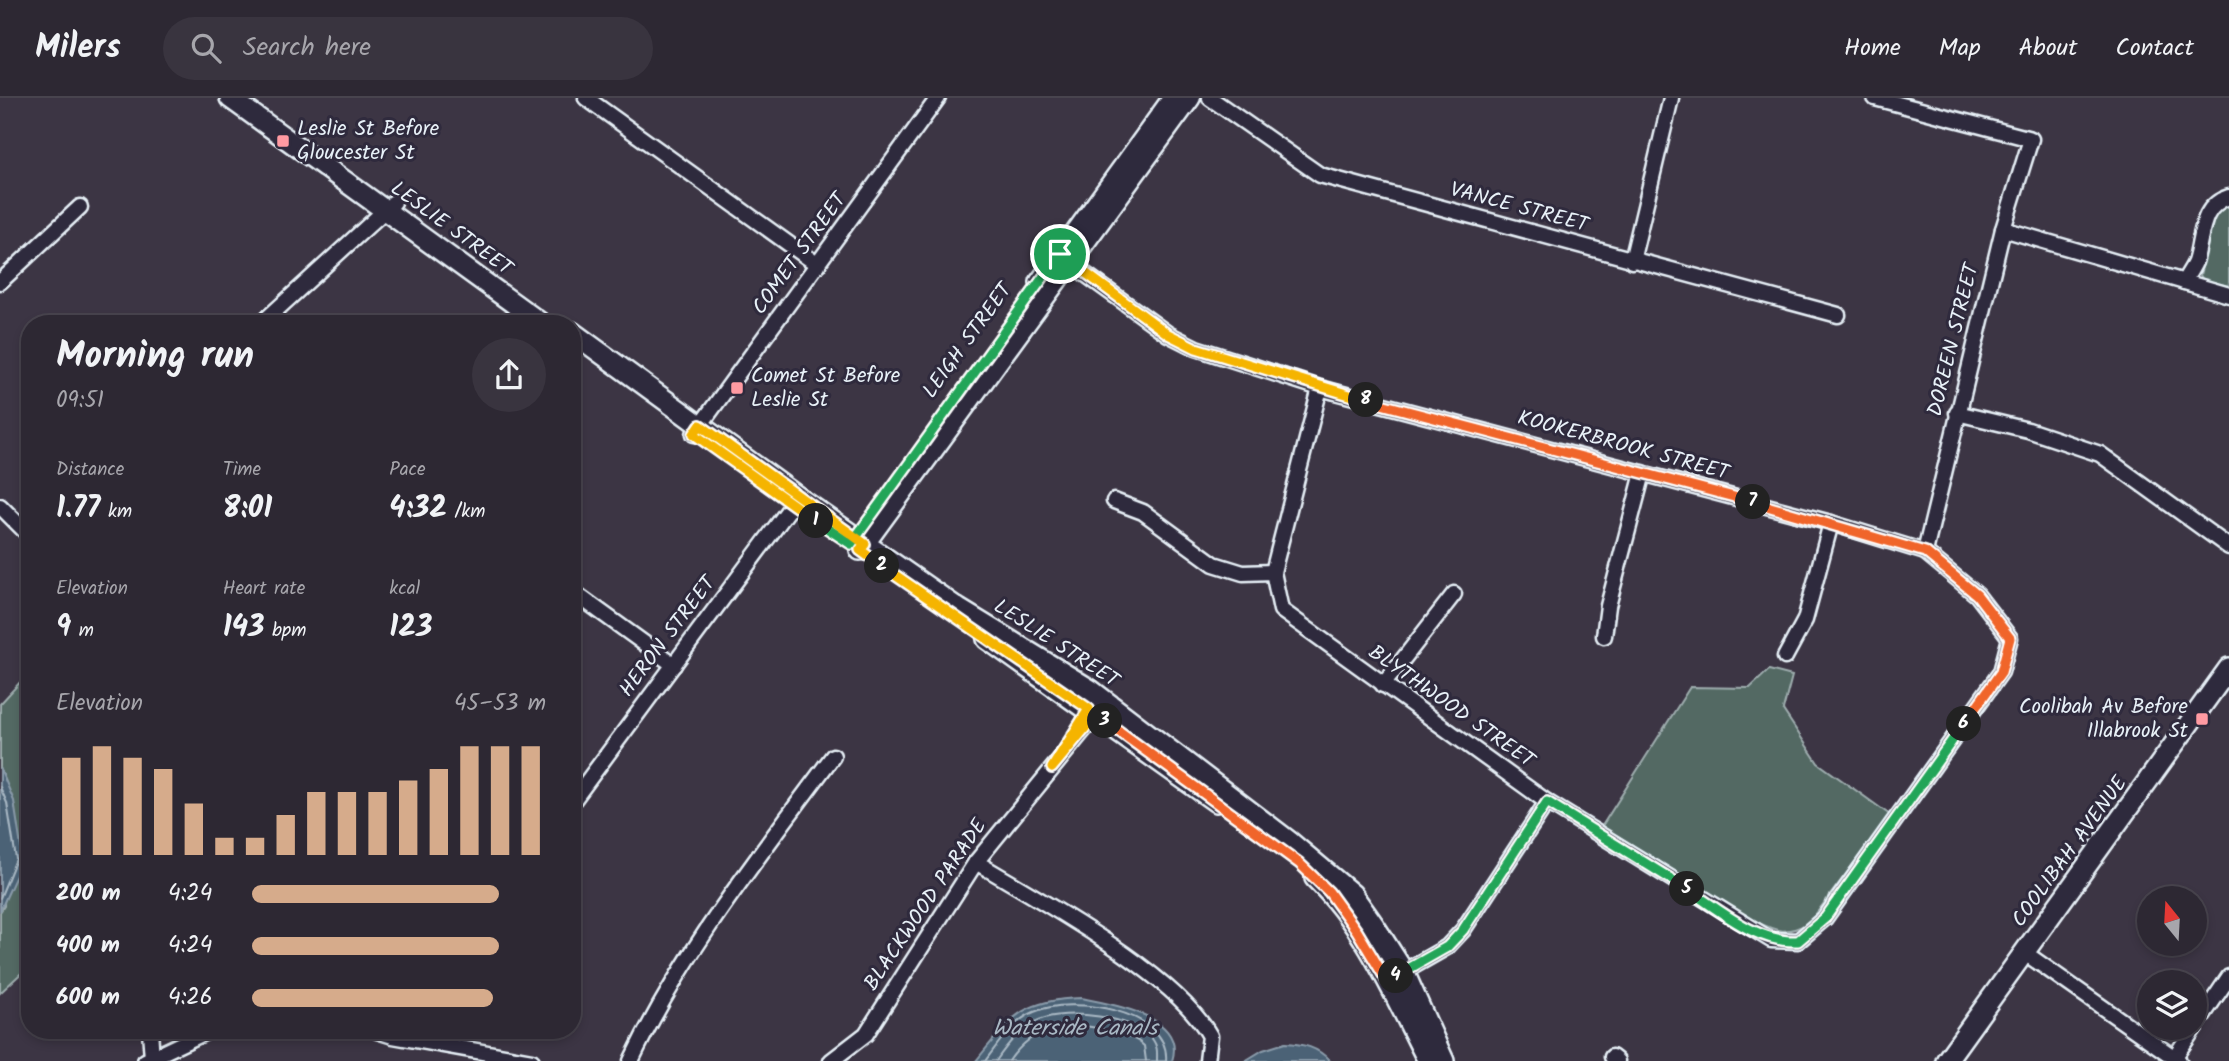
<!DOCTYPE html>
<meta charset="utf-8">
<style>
:root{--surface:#2d2833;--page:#39343f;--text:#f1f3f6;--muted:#a7a6ac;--line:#48444e;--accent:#d6ab8b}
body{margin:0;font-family:Kalam,sans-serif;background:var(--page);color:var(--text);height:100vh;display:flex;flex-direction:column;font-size:26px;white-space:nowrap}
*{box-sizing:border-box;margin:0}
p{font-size:23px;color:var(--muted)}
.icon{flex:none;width:38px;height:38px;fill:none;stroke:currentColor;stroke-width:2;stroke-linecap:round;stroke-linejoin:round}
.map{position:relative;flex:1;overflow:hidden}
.side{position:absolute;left:21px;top:217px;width:560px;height:724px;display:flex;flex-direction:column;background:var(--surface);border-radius:28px;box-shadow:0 4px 10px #0003,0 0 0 2px var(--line)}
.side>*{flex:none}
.needle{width:46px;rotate:342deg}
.tools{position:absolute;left:2137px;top:788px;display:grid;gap:14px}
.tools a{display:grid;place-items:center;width:70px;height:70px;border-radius:50%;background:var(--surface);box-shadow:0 4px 10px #0003,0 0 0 2px var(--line);font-size:35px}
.pin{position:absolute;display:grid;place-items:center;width:60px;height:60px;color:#fff;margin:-30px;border:4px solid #fff;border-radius:50%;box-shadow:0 2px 7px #0007}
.km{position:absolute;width:35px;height:35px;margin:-18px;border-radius:50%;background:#222;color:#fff;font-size:19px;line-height:35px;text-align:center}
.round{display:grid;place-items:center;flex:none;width:74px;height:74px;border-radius:37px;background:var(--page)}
.head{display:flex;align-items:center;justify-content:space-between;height:119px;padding:0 35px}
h1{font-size:38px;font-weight:700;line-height:52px}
.metrics{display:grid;grid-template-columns:repeat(3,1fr);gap:10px;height:119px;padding:7px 35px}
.metrics div{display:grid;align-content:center}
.metrics b{font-size:30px;font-weight:700}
.metrics small{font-size:19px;font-weight:400}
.metrics p{font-size:19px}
.chart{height:196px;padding:14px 35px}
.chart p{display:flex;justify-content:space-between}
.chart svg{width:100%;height:126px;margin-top:7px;stroke:var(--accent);stroke-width:6}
ul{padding:0 35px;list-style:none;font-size:23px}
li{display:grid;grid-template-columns:112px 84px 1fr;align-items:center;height:52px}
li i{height:18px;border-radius:9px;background:var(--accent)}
header{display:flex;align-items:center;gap:42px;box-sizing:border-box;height:98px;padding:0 35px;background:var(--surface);border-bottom:2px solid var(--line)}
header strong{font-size:33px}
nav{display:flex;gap:38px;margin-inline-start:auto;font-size:24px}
.search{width:490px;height:63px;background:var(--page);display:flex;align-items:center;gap:18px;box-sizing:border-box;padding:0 24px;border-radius:38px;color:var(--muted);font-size:26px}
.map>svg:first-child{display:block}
.green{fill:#536964;stroke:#9eadae;stroke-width:2}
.water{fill:#4b6276;stroke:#8a9baa;stroke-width:2}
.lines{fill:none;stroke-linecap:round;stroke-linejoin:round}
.shore{stroke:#a9b8c4;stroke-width:2}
.minor-casing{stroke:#e8f1f8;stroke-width:19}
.tertiary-casing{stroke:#e8f1f8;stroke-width:24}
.minor{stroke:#2f2a3d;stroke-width:14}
.tertiary{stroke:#2f2a3d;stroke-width:19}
.split-1-casing{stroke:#fff;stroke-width:14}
.split-2-casing{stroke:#fff;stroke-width:14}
.split-3-casing{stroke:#fff;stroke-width:14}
.split-4-casing{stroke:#fff;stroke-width:14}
.split-5-casing{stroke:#fff;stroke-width:14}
.split-6-casing{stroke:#fff;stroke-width:14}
.split-7-casing{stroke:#fff;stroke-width:14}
.split-8-casing{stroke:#fff;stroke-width:14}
.split-9-casing{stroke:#fff;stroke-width:14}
.split-1{stroke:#22a559;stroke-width:9}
.split-2{stroke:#f5b400;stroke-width:9}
.split-3{stroke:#f5b400;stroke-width:9}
.split-4{stroke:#f0652b;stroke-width:9}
.split-5{stroke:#22a559;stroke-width:9}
.split-6{stroke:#22a559;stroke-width:9}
.split-7{stroke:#f0652b;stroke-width:9}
.split-8{stroke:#f0652b;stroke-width:9}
.split-9{stroke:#f5b400;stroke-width:9}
.poi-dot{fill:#ff9aa2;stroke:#2f2a3d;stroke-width:2.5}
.labels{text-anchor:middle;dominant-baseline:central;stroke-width:6;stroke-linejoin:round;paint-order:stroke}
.poi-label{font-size:21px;fill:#e8f1f8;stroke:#2f2a3d;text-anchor:start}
.street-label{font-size:21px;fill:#e8f1f8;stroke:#2f2a3d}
.water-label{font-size:23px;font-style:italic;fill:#a9b8c4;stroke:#2f2a3d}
</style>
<header>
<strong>Milers</strong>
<div class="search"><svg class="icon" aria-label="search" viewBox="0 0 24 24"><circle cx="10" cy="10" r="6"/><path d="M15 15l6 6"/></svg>Search here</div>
<nav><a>Home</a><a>Map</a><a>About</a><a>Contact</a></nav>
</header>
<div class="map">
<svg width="2229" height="963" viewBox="0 0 2229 963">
<rect width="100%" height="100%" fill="#3c3544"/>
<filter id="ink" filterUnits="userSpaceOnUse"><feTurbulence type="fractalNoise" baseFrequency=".0143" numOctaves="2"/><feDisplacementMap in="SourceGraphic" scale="14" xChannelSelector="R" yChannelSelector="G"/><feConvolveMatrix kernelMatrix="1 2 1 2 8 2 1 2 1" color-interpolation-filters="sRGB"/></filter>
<g filter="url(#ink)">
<g class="green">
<polygon points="2229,106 2229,188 2203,182 2200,177 2216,113"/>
<path d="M 1769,572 L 1792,578 L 1783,612 L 1818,665 L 1890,717 L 1809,825 C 1786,837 1777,834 1755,823 L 1602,728 L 1690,589 L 1750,590 Z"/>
<polygon points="22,582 30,588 30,867 0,895 0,814 4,808 7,688 0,670 0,606"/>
</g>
<g class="water">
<polygon points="0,670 14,703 23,762 0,813"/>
<path d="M 1081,900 C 1110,906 1187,917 1172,963 L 976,963 C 1011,920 1020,902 1081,900 Z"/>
<path d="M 1285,945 C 1303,946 1318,949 1330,963 L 1245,963 L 1263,952 Z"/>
</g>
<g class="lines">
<g class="shore">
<polyline points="0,689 7,705 16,761 0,800"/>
<path d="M 985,963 C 999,945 1011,924 1034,914 C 1070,897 1171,911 1166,963"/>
<path d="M 996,963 C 1007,947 1020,930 1039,922 C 1065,910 1135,918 1153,942 C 1158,949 1157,955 1157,963"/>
<path d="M 1009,963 C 1034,927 1068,921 1110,933 C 1122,936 1135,939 1144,948 L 1146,963"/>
</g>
<g class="minor-casing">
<g id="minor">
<polyline points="586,0 818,167"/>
<polyline points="1210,0 1320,77 1838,217"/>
<polyline points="1875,0 2031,41 2003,131 1925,454"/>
<polyline points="2003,131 2229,197"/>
<polyline points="1063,160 1168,236 1196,250 1320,290 1831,425 1925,454 1977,497 2010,540 2001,574 1825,820 1798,843 1771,842 1547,704 1281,512 1273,474 1320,290"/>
<polyline points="1632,163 1671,0"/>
<polyline points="0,184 80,109"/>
<path d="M 2184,184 C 2187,177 2192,171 2195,164 C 2203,139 2199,108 2229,99"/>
<polyline points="261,226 394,104"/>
<polyline points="1957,315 2028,332 2100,356 2229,449"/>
<polyline points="694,336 938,0"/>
<polyline points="1114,403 1143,414 1214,466 1243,475 1273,474"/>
<polyline points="0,408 30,438"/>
<polyline points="572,493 674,567"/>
<polyline points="1604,538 1608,508 1643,375"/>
<polyline points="1785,559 1805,522 1831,425"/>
<polyline points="1383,587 1454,496"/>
<polyline points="572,704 798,399"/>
<path d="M 976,764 C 1040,803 1175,875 1210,938 L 1207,963"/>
<polyline points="2025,855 2179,963"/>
<polyline points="1398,877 1447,849 1463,832 1547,704"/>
<polyline points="150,933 152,960"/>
<polyline points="377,933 393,938 532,963"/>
<polyline points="1612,959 1617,963"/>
<polyline points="2174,960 2229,879"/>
<polyline points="145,963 208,933"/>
<path d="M 631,963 C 684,852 760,757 833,658"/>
<polyline points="831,963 866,936 976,764 1101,611"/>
</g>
</g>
<g class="tertiary-casing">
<g id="tertiary">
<polyline points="230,0 542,226"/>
<polyline points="1040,184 1173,0"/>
<polyline points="572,234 798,399 959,511 1091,592 1289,743 1352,796 1374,827 1404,874 1444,963"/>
<polyline points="860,452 1190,0"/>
<polyline points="987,541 1216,704"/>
<path d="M 1315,780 C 1366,829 1396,901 1428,963"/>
<polyline points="1946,963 2229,570"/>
</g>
</g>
<use href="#minor" class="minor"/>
<use href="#tertiary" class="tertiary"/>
</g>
</g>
<g class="lines" filter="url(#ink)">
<g class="split-1-casing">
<polyline id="split-1" points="816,423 851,446 1060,156"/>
</g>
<g class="split-2-casing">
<polyline id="split-2" points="816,423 694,336 700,327 865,446 860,452 882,468"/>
</g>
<g class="split-3-casing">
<polyline id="split-3" points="882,468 1089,611 1052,670 1096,617 1105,623"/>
</g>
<g class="split-4-casing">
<polyline id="split-4" points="1105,623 1299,765 1329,794 1357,833 1387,883 1396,878"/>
</g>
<g class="split-5-casing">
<polyline id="split-5" points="1396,878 1447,849 1463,832 1547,704 1687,791"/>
</g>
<g class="split-6-casing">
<path id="split-6" d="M 1687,791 C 1720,812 1756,845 1798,843 L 1825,820 L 1964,626"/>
</g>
<g class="split-7-casing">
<polyline id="split-7" points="1753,404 1925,454 1977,497 2010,540 2001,574 1964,626"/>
</g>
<g class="split-8-casing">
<polyline id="split-8" points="1366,302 1753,404"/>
</g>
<g class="split-9-casing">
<polyline id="split-9" points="1060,156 1168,236 1196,250 1366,302"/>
</g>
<use href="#split-1" class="split-1"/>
<use href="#split-2" class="split-2"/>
<use href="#split-3" class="split-3"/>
<use href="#split-4" class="split-4"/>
<use href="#split-5" class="split-5"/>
<use href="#split-6" class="split-6"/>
<use href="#split-7" class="split-7"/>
<use href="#split-8" class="split-8"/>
<use href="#split-9" class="split-9"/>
</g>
<g class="poi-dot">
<rect x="276" y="36" width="14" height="14" rx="3.5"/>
<rect x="730" y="283" width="14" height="14" rx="3.5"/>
<rect x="2195" y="614" width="14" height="14" rx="3.5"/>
</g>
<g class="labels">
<g class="poi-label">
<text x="297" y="31">Leslie St Before<tspan x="297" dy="24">Gloucester St</tspan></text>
<text x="751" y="278">Comet St Before<tspan x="751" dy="24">Leslie St</tspan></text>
<text x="2188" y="609" text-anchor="end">Coolibah Av Before<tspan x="2188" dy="24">Illabrook St</tspan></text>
</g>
<g class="street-label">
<text transform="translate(1519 110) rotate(15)">VANCE STREET</text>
<text transform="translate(451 131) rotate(36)">LESLIE STREET</text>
<text transform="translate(800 156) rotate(-54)">COMET STREET</text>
<text transform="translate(1954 242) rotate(-76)">DOREEN STREET</text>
<text transform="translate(968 243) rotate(-54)">LEIGH STREET</text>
<text transform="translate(1623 348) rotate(15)">KOOKERBROOK STREET</text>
<text transform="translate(668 539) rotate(-53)">HERON STREET</text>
<text transform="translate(1056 546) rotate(33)">LESLIE STREET</text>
<text transform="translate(1451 609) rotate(35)">BLYTHWOOD STREET</text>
<text transform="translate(2070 754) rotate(-54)">COOLIBAH AVENUE</text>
<text transform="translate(926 807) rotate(-56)">BLACKWOOD PARADE</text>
</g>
<g class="water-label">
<text x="1075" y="931">Waterside Canals</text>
</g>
</g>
</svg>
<div class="tools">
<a><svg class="needle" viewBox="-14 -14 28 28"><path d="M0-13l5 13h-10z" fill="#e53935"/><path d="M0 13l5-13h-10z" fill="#a7a6ac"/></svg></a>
<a><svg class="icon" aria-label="layers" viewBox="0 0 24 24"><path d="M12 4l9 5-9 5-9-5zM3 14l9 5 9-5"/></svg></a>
</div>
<div class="pin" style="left:1060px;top:156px;background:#1e9e55"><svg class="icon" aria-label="arrive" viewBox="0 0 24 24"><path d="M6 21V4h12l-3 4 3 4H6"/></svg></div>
<b class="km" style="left:816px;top:423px">1</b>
<b class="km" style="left:882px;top:468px">2</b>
<b class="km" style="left:1105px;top:623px">3</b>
<b class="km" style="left:1396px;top:878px">4</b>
<b class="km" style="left:1687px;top:791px">5</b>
<b class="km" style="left:1964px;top:626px">6</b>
<b class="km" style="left:1753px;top:404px">7</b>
<b class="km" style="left:1366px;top:302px">8</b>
<section class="side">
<div class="head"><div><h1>Morning run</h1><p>09:51</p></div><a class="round"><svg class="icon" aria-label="share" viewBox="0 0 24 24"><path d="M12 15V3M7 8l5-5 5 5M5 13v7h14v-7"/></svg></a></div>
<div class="metrics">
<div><p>Distance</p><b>1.77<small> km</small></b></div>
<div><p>Time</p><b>8:01</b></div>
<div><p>Pace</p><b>4:32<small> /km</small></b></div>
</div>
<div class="metrics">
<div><p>Elevation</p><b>9<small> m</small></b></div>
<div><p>Heart rate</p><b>143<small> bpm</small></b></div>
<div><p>kcal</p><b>123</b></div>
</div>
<div class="chart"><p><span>Elevation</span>45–53 m</p>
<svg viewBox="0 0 160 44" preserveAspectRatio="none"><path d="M5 44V10M15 44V6M25 44V10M35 44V14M45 44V26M55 44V38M65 44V38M75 44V30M85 44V22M95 44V22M105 44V22M115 44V18M125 44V14M135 44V6M145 44V6M155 44V6"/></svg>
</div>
<ul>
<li><b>200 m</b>4:24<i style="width:84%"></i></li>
<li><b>400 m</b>4:24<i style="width:84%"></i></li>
<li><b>600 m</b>4:26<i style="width:82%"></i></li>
</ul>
</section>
</div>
